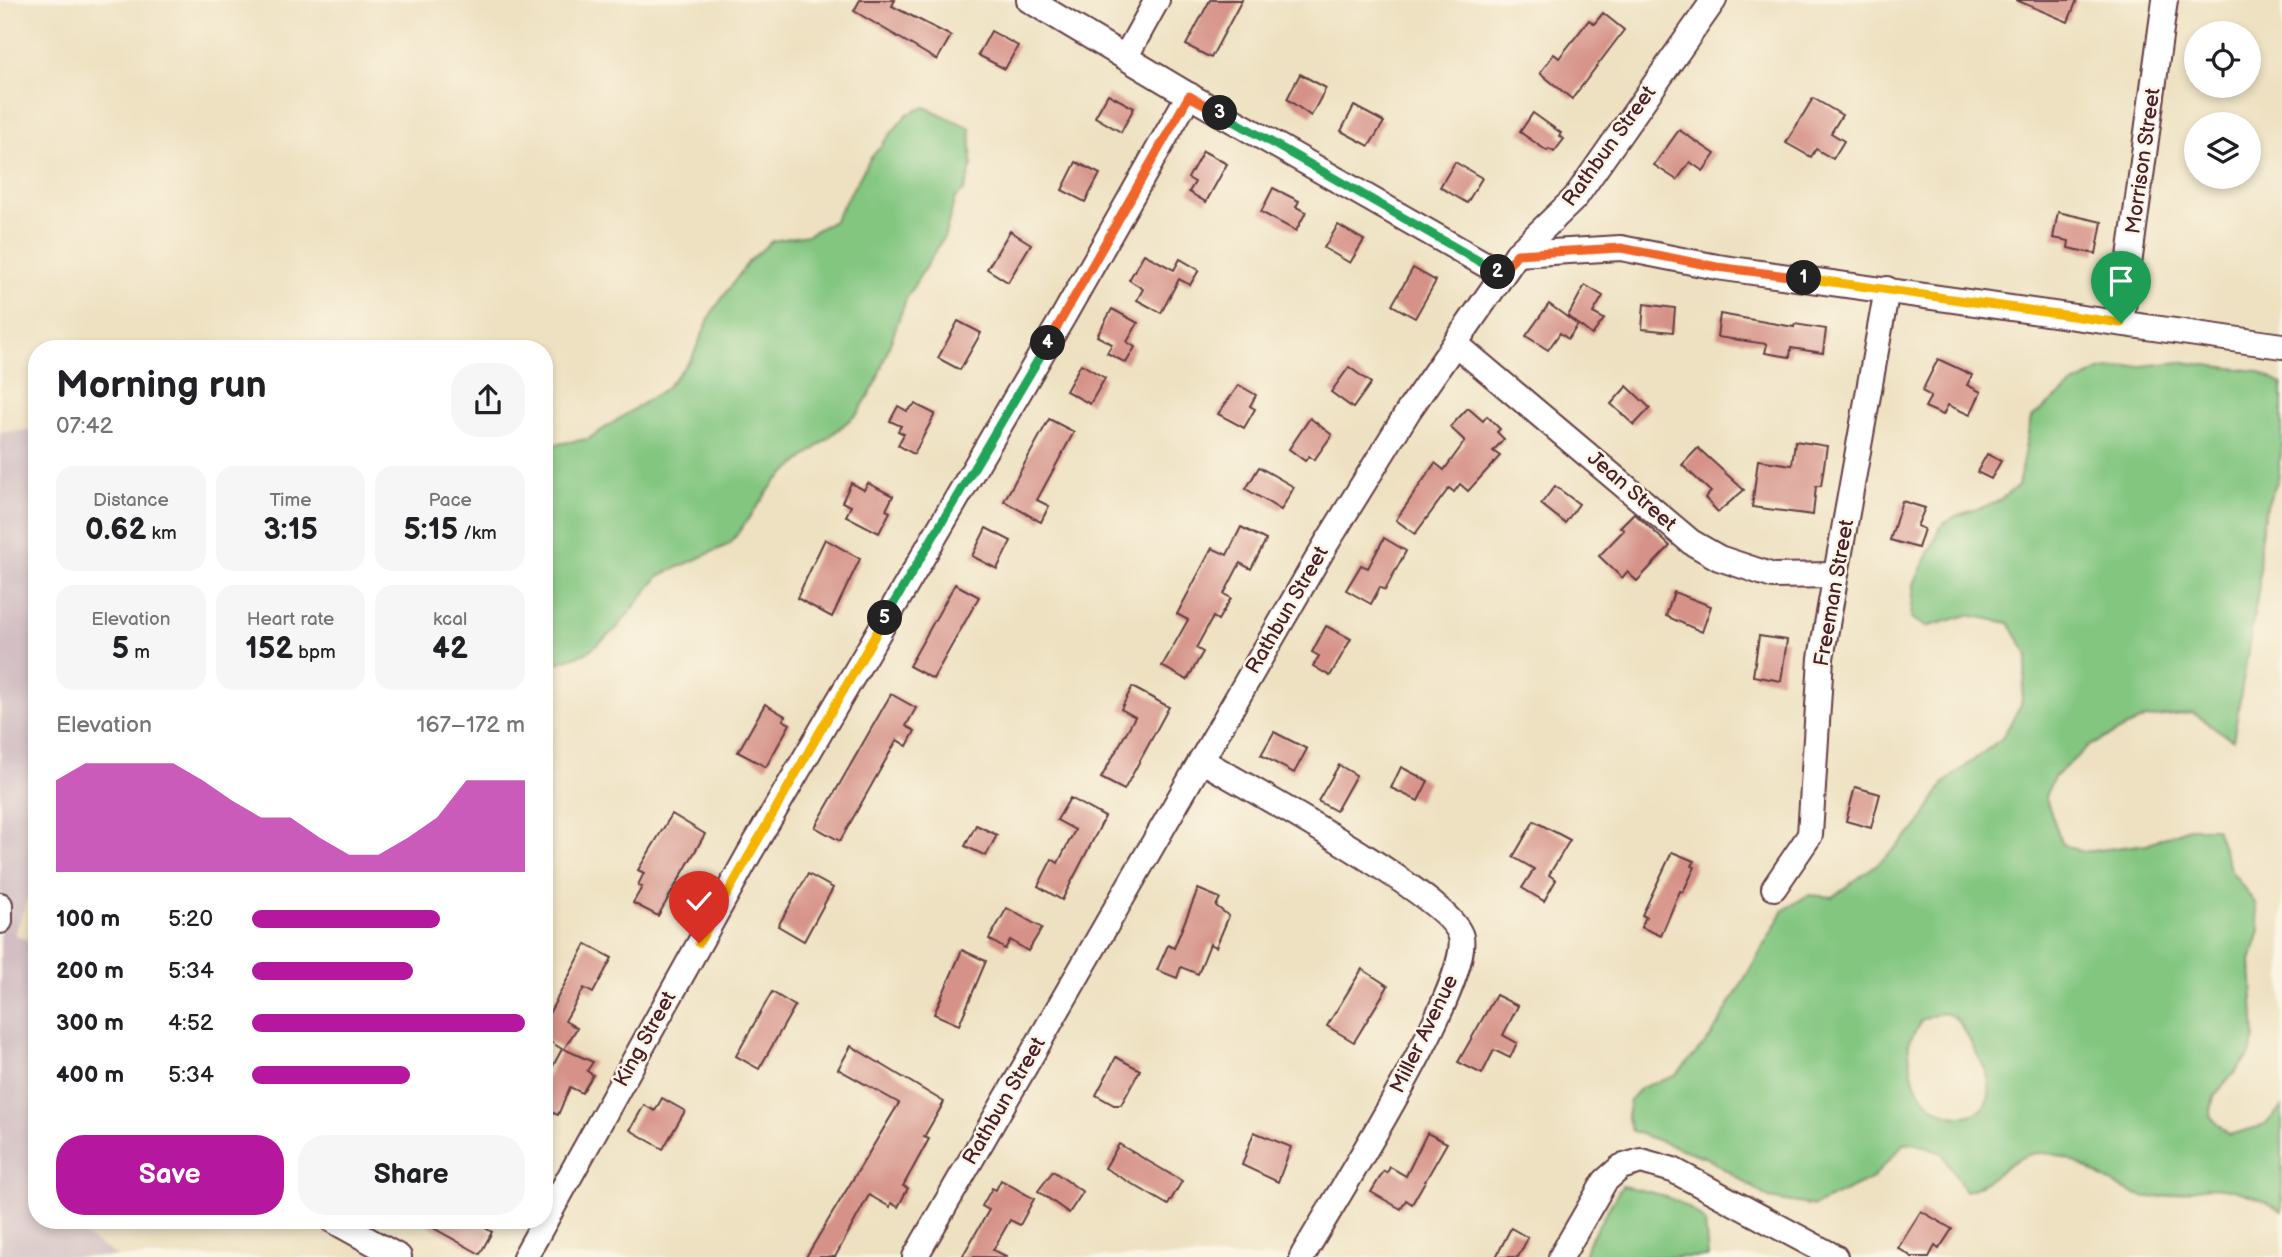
<!DOCTYPE html>
<meta charset="utf-8">
<style>
:root{--surface:#fff;--page:#f6f6f6;--text:#202124;--muted:#757577;--accent:#b5179e}
body{margin:0;font-family:"Balsamiq Sans",sans-serif;background:var(--page);color:var(--text);height:100vh;display:flex;flex-direction:column;font-size:26px;white-space:nowrap}
*{box-sizing:border-box;margin:0}
p{font-size:23px;color:var(--muted)}
.icon{flex:none;width:38px;height:38px;fill:none;stroke:currentColor;stroke-width:2;stroke-linecap:round;stroke-linejoin:round}
.map{position:relative;flex:1;overflow:hidden}
.details{position:absolute;left:28px;top:340px;width:525px;height:889px;display:flex;flex-direction:column;background:var(--surface);border-radius:28px;box-shadow:0 4px 10px #0003}
.details>*{flex:none}
.buttons{position:absolute;left:2184px;top:21px;display:grid;gap:14px}
.buttons a{display:grid;place-items:center;width:77px;height:77px;border-radius:50%;background:var(--surface);box-shadow:0 4px 10px #0003;font-size:35px}
.pin{position:absolute;display:grid;place-items:center;width:60px;height:60px;color:#fff;margin:-72px -30px;border-radius:50% 50% 50% 0;rotate:-45deg;box-shadow:0 0 7px #0007}
.pin .icon{rotate:45deg}
.km{position:absolute;width:35px;height:35px;margin:-18px;border-radius:50%;background:#222;color:#fff;font-size:19px;line-height:35px;text-align:center}
.round{display:grid;place-items:center;flex:none;width:74px;height:74px;border-radius:28px;background:var(--page)}
.head{display:flex;align-items:center;justify-content:space-between;height:119px;padding:0 28px}
h1{font-size:38px;font-weight:700;line-height:52px}
.figures{display:grid;grid-template-columns:repeat(3,1fr);gap:10px;height:119px;padding:7px 28px}
.figures div{display:grid;align-content:center;border-radius:18px;background:var(--page);text-align:center}
.figures b{font-size:30px;font-weight:700}
.figures small{font-size:19px;font-weight:400}
.figures p{font-size:19px}
.chart{height:196px;padding:14px 28px}
.chart p{display:flex;justify-content:space-between}
.chart svg{width:100%;height:126px;margin-top:7px;fill:var(--accent);opacity:.7}
.primary-button{display:flex;gap:14px;margin-top:auto;padding:14px 28px}
.primary-button a{flex:1;height:80px;border-radius:28px;background:var(--accent);color:#fff;font-size:28px;font-weight:700;line-height:80px;text-align:center}
.primary-button a+a{background:var(--page);color:var(--text)}
ul{padding:0 28px;list-style:none;font-size:23px}
li{display:grid;grid-template-columns:112px 84px 1fr;align-items:center;height:52px}
li i{height:18px;border-radius:9px;background:var(--accent)}
.map>svg:first-child{display:block}
.industrial{fill:#d2bec3}
.green{fill:#82c680;stroke:#667256;stroke-width:2;fill-rule:evenodd}
.building{fill:#d69288}
.lines{fill:none;stroke-linecap:round;stroke-linejoin:round}
.minor-casing{stroke:#633c42;stroke-width:28}
.minor{stroke:#fff;stroke-width:24}
.split-1-casing{stroke:#fff;stroke-width:14}
.split-2-casing{stroke:#fff;stroke-width:14}
.split-3-casing{stroke:#fff;stroke-width:14}
.split-4-casing{stroke:#fff;stroke-width:14}
.split-5-casing{stroke:#fff;stroke-width:14}
.split-6-casing{stroke:#fff;stroke-width:14}
.split-1{stroke:#f5b400;stroke-width:9}
.split-2{stroke:#f0652b;stroke-width:9}
.split-3{stroke:#22a559;stroke-width:9}
.split-4{stroke:#f0652b;stroke-width:9}
.split-5{stroke:#22a559;stroke-width:9}
.split-6{stroke:#f5b400;stroke-width:9}
.labels{text-anchor:middle;dominant-baseline:central;stroke-width:5;stroke-linejoin:round;paint-order:stroke}
.street-label{font-size:21px;fill:#4a1f2b;stroke:#fcf5e5}
</style>
<div class="map">
<svg width="2282" height="1257" viewBox="0 0 2282 1257">
<rect width="100%" height="100%" fill="#fcf5e5"/>
<filter id="ink" filterUnits="userSpaceOnUse"><feTurbulence type="fractalNoise" baseFrequency=".0143" numOctaves="2"/><feDisplacementMap in="SourceGraphic" scale="14" xChannelSelector="R" yChannelSelector="G"/><feConvolveMatrix kernelMatrix="1 2 1 2 8 2 1 2 1" color-interpolation-filters="sRGB"/></filter>
<filter id="wash" filterUnits="userSpaceOnUse"><feTurbulence type="fractalNoise" baseFrequency=".00686" numOctaves="4" result="noise"/><feDisplacementMap in="SourceGraphic" scale="28" xChannelSelector="R" yChannelSelector="G"/><feGaussianBlur stdDeviation="1.57" result="paint"/><feColorMatrix in="noise" values="0 0 0 0 0 0 0 0 0 0 0 0 0 0 0 0 0 1.4 0 .05"/><feComposite in="paint" operator="in"/></filter>
<g filter="url(#wash)">
<rect width="100%" height="100%" fill="#eee1c1"/>
<polygon class="industrial" points="37,430 37,872 15,934 37,945 37,1220 82,1220 80,1233 119,1257 0,1257 0,432"/>
<g class="green">
<polygon points="925,107 970,128 972,165 964,191 955,198 945,235 907,297 875,385 858,413 775,482 730,544 659,576 615,630 586,653 559,662 544,677 544,446 588,439 666,388 692,358 711,314 749,261 772,241 807,235 834,221 870,159 907,114"/>
<path d="M 2181,362 L 2257,371 L 2282,384 L 2282,444 L 2278,479 L 2265,510 L 2260,543 L 2259,586 L 2233,740 L 2193,713 L 2145,718 L 2089,746 L 2054,777 L 2045,796 L 2062,844 L 2083,852 L 2147,844 L 2189,828 L 2216,828 L 2231,871 L 2255,903 L 2260,930 L 2251,961 L 2255,1039 L 2249,1056 L 2214,1096 L 2210,1116 L 2229,1135 L 2265,1125 L 2282,1107 L 2282,1211 C 2260,1197 2227,1184 2201,1188 C 2179,1192 2161,1202 2138,1195 C 2106,1186 2075,1152 2040,1153 C 2010,1154 1989,1187 1965,1191 L 1942,1153 L 1914,1143 L 1904,1144 L 1873,1178 L 1814,1206 L 1769,1198 L 1707,1158 L 1632,1131 L 1627,1116 L 1630,1101 L 1640,1088 L 1675,1076 L 1711,1037 L 1784,910 L 1808,895 L 1833,897 L 1885,858 L 1919,825 L 1944,783 L 2002,738 L 2021,705 L 2028,655 L 2009,623 L 1968,615 L 1926,627 L 1911,618 L 1914,584 L 1942,525 L 1956,516 L 1995,503 L 2018,486 L 2031,418 L 2075,383 L 2102,370 ZM 1940,1013 C 1959,1013 1964,1030 1972,1045 C 1977,1055 1986,1067 1988,1078 C 2001,1133 1917,1128 1911,1065 C 1910,1059 1908,1050 1909,1044 C 1911,1036 1918,1027 1921,1020 Z"/>
<path d="M 1622,1186 C 1654,1193 1682,1197 1705,1222 L 1708,1257 L 1584,1257 L 1588,1243 Z"/>
</g>
<g id="blocks">
<g class="building">
<polygon points="860,0 895,0 892,6 951,36 937,60 854,11"/>
<polygon points="1210,0 1242,0 1211,58 1186,45"/>
<polygon points="2016,0 2077,0 2068,22"/>
<polygon points="1603,13 1624,30 1572,99 1540,73 1554,54 1559,58 1589,20 1594,24"/>
<polygon points="991,31 1018,46 1005,69 978,55"/>
<polygon points="1300,74 1326,88 1311,116 1287,99"/>
<polygon points="1108,94 1134,108 1121,132 1095,117"/>
<polygon points="1813,98 1842,115 1831,133 1844,141 1833,159 1816,149 1811,157 1786,143"/>
<polygon points="1354,106 1384,122 1369,146 1341,131"/>
<polygon points="1533,113 1561,133 1559,136 1564,139 1554,152 1549,149 1547,151 1520,132"/>
<polygon points="1679,130 1715,154 1703,171 1690,162 1677,180 1654,165"/>
<polygon points="1203,151 1227,164 1206,202 1189,192 1195,182 1188,178"/>
<polygon points="1076,162 1100,174 1085,202 1062,190"/>
<polygon points="1455,162 1482,178 1467,203 1440,187"/>
<polygon points="1273,188 1299,201 1296,207 1306,212 1296,231 1261,212"/>
<polygon points="2058,212 2102,222 2096,254 2068,248 2069,241 2053,238"/>
<polygon points="1338,225 1364,240 1350,263 1324,248"/>
<polygon points="1010,231 1031,244 1008,282 987,269"/>
<polygon points="1144,254 1174,270 1180,259 1199,270 1190,285 1179,279 1161,313 1137,300 1143,289 1129,280"/>
<polygon points="1413,268 1436,281 1415,318 1392,305"/>
<polygon points="1585,285 1603,296 1593,313 1604,319 1592,335 1568,316"/>
<polygon points="1549,304 1578,325 1568,339 1560,333 1548,350 1526,336"/>
<polygon points="1644,304 1675,308 1673,332 1642,329"/>
<polygon points="1112,309 1138,323 1127,342 1135,347 1126,363 1107,353 1112,344 1097,336"/>
<polygon points="1720,314 1794,327 1795,324 1826,329 1823,353 1791,348 1790,357 1765,353 1767,344 1717,337"/>
<polygon points="958,321 981,333 960,370 938,358"/>
<polygon points="1938,359 1972,375 1967,385 1981,392 1970,415 1948,405 1943,415 1925,407 1931,396 1922,391"/>
<polygon points="1081,364 1105,378 1090,404 1066,391"/>
<polygon points="1349,367 1371,383 1353,408 1331,392"/>
<polygon points="1239,385 1256,395 1250,406 1255,409 1244,428 1218,414"/>
<polygon points="1627,386 1650,408 1634,425 1611,404"/>
<polygon points="915,404 935,414 914,454 898,445 904,434 898,431 901,426 890,421 898,406 907,411"/>
<polygon points="1468,408 1483,421 1487,416 1500,429 1497,432 1504,439 1493,451 1500,456 1468,491 1460,484 1454,492 1449,488 1415,534 1396,520 1435,463 1444,470 1465,441 1450,427"/>
<polygon points="1310,418 1332,435 1314,460 1309,456 1305,461 1289,449"/>
<polygon points="1049,419 1074,432 1037,500 1049,506 1041,522 1004,501"/>
<polygon points="1795,441 1827,446 1821,486 1816,486 1813,515 1752,507 1758,460 1792,465"/>
<polygon points="1698,448 1744,490 1718,512 1705,498 1711,492 1682,465"/>
<polygon points="1987,454 2001,461 1991,479 1977,472"/>
<polygon points="1259,467 1294,487 1281,510 1246,489"/>
<polygon points="851,483 864,490 868,483 893,496 886,510 890,512 879,533 846,516 851,506 842,502"/>
<polygon points="1555,486 1579,504 1565,523 1541,504"/>
<polygon points="1902,501 1925,508 1917,526 1924,529 1918,548 1890,540"/>
<polygon points="1634,513 1670,546 1637,581 1627,572 1622,578 1599,556 1624,530 1620,527"/>
<polygon points="1241,527 1266,540 1251,569 1240,563 1224,594 1231,598 1218,620 1213,617 1196,648 1203,652 1187,680 1162,666 1188,620 1177,614 1212,548 1227,555"/>
<polygon points="986,528 1011,541 997,569 972,556"/>
<polygon points="1384,538 1406,551 1385,590 1380,587 1371,604 1346,590 1361,565 1368,568"/>
<polygon points="825,539 860,559 832,617 797,598"/>
<polygon points="955,584 979,597 933,679 909,666"/>
<polygon points="1674,592 1711,606 1702,632 1666,616"/>
<polygon points="1326,626 1351,639 1330,676 1313,666 1319,656 1312,652"/>
<polygon points="1759,636 1787,640 1781,681 1753,676"/>
<polygon points="1132,687 1169,707 1124,790 1101,778 1135,717 1121,709"/>
<polygon points="891,694 916,708 906,726 915,731 907,746 897,740 840,841 815,827"/>
<polygon points="765,704 785,716 783,720 790,724 766,767 738,752"/>
<polygon points="1274,732 1307,749 1294,773 1261,755"/>
<polygon points="1339,765 1356,775 1336,811 1318,801"/>
<polygon points="1401,767 1428,781 1418,801 1391,788"/>
<polygon points="1855,787 1880,794 1871,828 1846,821"/>
<polygon points="1070,798 1105,817 1062,900 1038,886 1052,859 1058,863 1075,830 1057,820"/>
<polygon points="672,814 705,834 658,916 633,903 642,887 638,885 644,873 638,870"/>
<polygon points="1534,821 1570,840 1549,875 1556,880 1544,901 1522,888 1534,869 1513,857"/>
<polygon points="976,825 997,835 986,856 965,846"/>
<polygon points="1672,852 1694,861 1692,866 1695,867 1683,892 1680,891 1661,936 1641,927 1646,917 1642,915"/>
<polygon points="808,874 833,888 804,941 778,926"/>
<polygon points="1198,889 1220,898 1216,906 1229,916 1216,947 1210,944 1198,974 1181,967 1177,978 1157,970 1168,945 1174,948"/>
<polygon points="1007,908 1042,928 1028,951 1010,940 1005,949 989,939"/>
<polygon points="586,944 612,958 593,993 584,988 565,1021 577,1028 564,1049 593,1062 587,1071 593,1075 582,1093 570,1087 558,1115 544,1109 544,1083 562,1049 544,1038 544,1023"/>
<polygon points="962,950 986,961 959,1025 934,1014"/>
<polygon points="1362,969 1388,986 1354,1042 1327,1026"/>
<polygon points="772,992 795,1006 759,1069 736,1056"/>
<polygon points="1496,995 1518,1006 1503,1035 1517,1043 1510,1058 1494,1050 1482,1074 1458,1062"/>
<polygon points="851,1046 944,1102 924,1137 929,1139 903,1186 908,1188 898,1207 891,1203 890,1207 869,1195 835,1257 806,1257 899,1103 838,1069"/>
<polygon points="1116,1057 1140,1070 1121,1105 1114,1105 1096,1095"/>
<polygon points="662,1098 685,1111 663,1149 630,1130 644,1105 655,1111"/>
<polygon points="1254,1132 1291,1147 1278,1182 1242,1165"/>
<polygon points="1427,1133 1447,1143 1412,1204 1406,1200 1401,1209 1371,1192 1384,1171 1387,1173 1390,1167 1406,1176"/>
<polygon points="1119,1144 1182,1181 1168,1205 1105,1168"/>
<polygon points="1053,1171 1083,1192 1069,1213 1038,1191"/>
<polygon points="1001,1180 1034,1199 1020,1225 1010,1220 993,1250 1008,1257 962,1257 989,1210 982,1206 992,1188 996,1190"/>
<polygon points="1921,1211 1952,1229 1939,1249 1935,1246 1929,1257 1912,1257 1898,1248"/>
<polygon points="419,1220 471,1220 492,1232 480,1254"/>
<polygon points="1511,1228 1528,1238 1518,1257 1496,1257"/>
</g>
</g>
</g>
<g filter="url(#ink)">
<use href="#blocks" fill-opacity="0" stroke="#633c42" stroke-width="2"/>
<g class="lines">
<g class="minor-casing">
<g id="minor">
<polyline points="1029,0 1190,96 1502,274"/>
<polyline points="1126,56 1157,0"/>
<polyline points="1517,254 1621,248 1717,267 2282,346"/>
<polyline points="2121,323 2165,0"/>
<polyline points="1457,345 1691,542 1719,558 1773,576 1834,575"/>
<path d="M 1201,760 C 1243,785 1453,898 1461,937 C 1471,987 1332,1203 1302,1257"/>
<polyline points="1774,888 1810,835 1821,658 1887,289"/>
<polyline points="0,905 0,921"/>
<polyline points="332,1220 399,1257"/>
<polyline points="525,1257 749,854 1063,317 1189,95"/>
<polyline points="915,1257 1326,544 1409,410 1517,254 1575,198 1714,0"/>
<polyline points="1561,1257 1605,1181 1621,1167 1641,1161 1673,1170 1835,1257"/>
</g>
</g>
<use href="#minor" class="minor"/>
</g>
</g>
<g class="lines" filter="url(#ink)">
<g class="split-1-casing">
<polyline id="split-1" points="1804,278 2121,323"/>
</g>
<g class="split-2-casing">
<polyline id="split-2" points="1498,272 1502,274 1517,254 1621,248 1717,267 1804,278"/>
</g>
<g class="split-3-casing">
<polyline id="split-3" points="1220,113 1498,272"/>
</g>
<g class="split-4-casing">
<polyline id="split-4" points="1048,343 1189,96 1220,113"/>
</g>
<g class="split-5-casing">
<polyline id="split-5" points="885,618 1048,343"/>
</g>
<g class="split-6-casing">
<polyline id="split-6" points="699,943 885,618"/>
</g>
<use href="#split-1" class="split-1"/>
<use href="#split-2" class="split-2"/>
<use href="#split-3" class="split-3"/>
<use href="#split-4" class="split-4"/>
<use href="#split-5" class="split-5"/>
<use href="#split-6" class="split-6"/>
</g>
<g class="labels">
<g class="street-label">
<text transform="translate(1609 146) rotate(-54)">Rathbun Street</text>
<text transform="translate(2143 161) rotate(-82)">Morrison Street</text>
<text transform="translate(1632 491) rotate(41)">Jean Street</text>
<text transform="translate(1834 593) rotate(-80)">Freeman Street</text>
<text transform="translate(1287 610) rotate(-60)">Rathbun Street</text>
<text transform="translate(1424 1034) rotate(-64)">Miller Avenue</text>
<text transform="translate(645 1039) rotate(-61)">King Street</text>
<text transform="translate(1004 1101) rotate(-60)">Rathbun Street</text>
</g>
</g>
</svg>
<div class="buttons">
<a><svg class="icon" aria-label="locate" viewBox="0 0 24 24"><circle cx="12" cy="12" r="6"/><path d="M12 2v4M12 18v4M2 12h4M18 12h4"/></svg></a>
<a><svg class="icon" aria-label="layers" viewBox="0 0 24 24"><path d="M12 4l9 5-9 5-9-5zM3 14l9 5 9-5"/></svg></a>
</div>
<div class="pin" style="left:2121px;top:323px;background:#1e9e55"><svg class="icon" aria-label="arrive" viewBox="0 0 24 24"><path d="M6 21V4h12l-3 4 3 4H6"/></svg></div>
<div class="pin" style="left:699px;top:943px;background:#d93025"><svg class="icon" aria-label="check" viewBox="0 0 24 24"><path d="M5 12l5 5 9-10"/></svg></div>
<b class="km" style="left:1804px;top:278px">1</b>
<b class="km" style="left:1498px;top:272px">2</b>
<b class="km" style="left:1220px;top:113px">3</b>
<b class="km" style="left:1048px;top:343px">4</b>
<b class="km" style="left:885px;top:618px">5</b>
<section class="details">
<div class="head"><div><h1>Morning run</h1><p>07:42</p></div><a class="round"><svg class="icon" aria-label="share" viewBox="0 0 24 24"><path d="M12 15V3M7 8l5-5 5 5M5 13v7h14v-7"/></svg></a></div>
<div class="figures">
<div><p>Distance</p><b>0.62<small> km</small></b></div>
<div><p>Time</p><b>3:15</b></div>
<div><p>Pace</p><b>5:15<small> /km</small></b></div>
</div>
<div class="figures">
<div><p>Elevation</p><b>5<small> m</small></b></div>
<div><p>Heart rate</p><b>152<small> bpm</small></b></div>
<div><p>kcal</p><b>42</b></div>
</div>
<div class="chart"><p><span>Elevation</span>167–172 m</p>
<svg viewBox="0 0 160 44" preserveAspectRatio="none"><path d="M0 44V12L10 6L20 6L30 6L40 6L50 12L60 19L70 25L80 25L90 32L100 38L110 38L120 32L130 25L140 12L150 12L160 12V44z"/></svg>
</div>
<ul>
<li><b>100 m</b>5:20<i style="width:69%"></i></li>
<li><b>200 m</b>5:34<i style="width:59%"></i></li>
<li><b>300 m</b>4:52<i style="width:100%"></i></li>
<li><b>400 m</b>5:34<i style="width:58%"></i></li>
</ul>
<div class="primary-button"><a>Save</a><a>Share</a></div>
</section>
</div>
